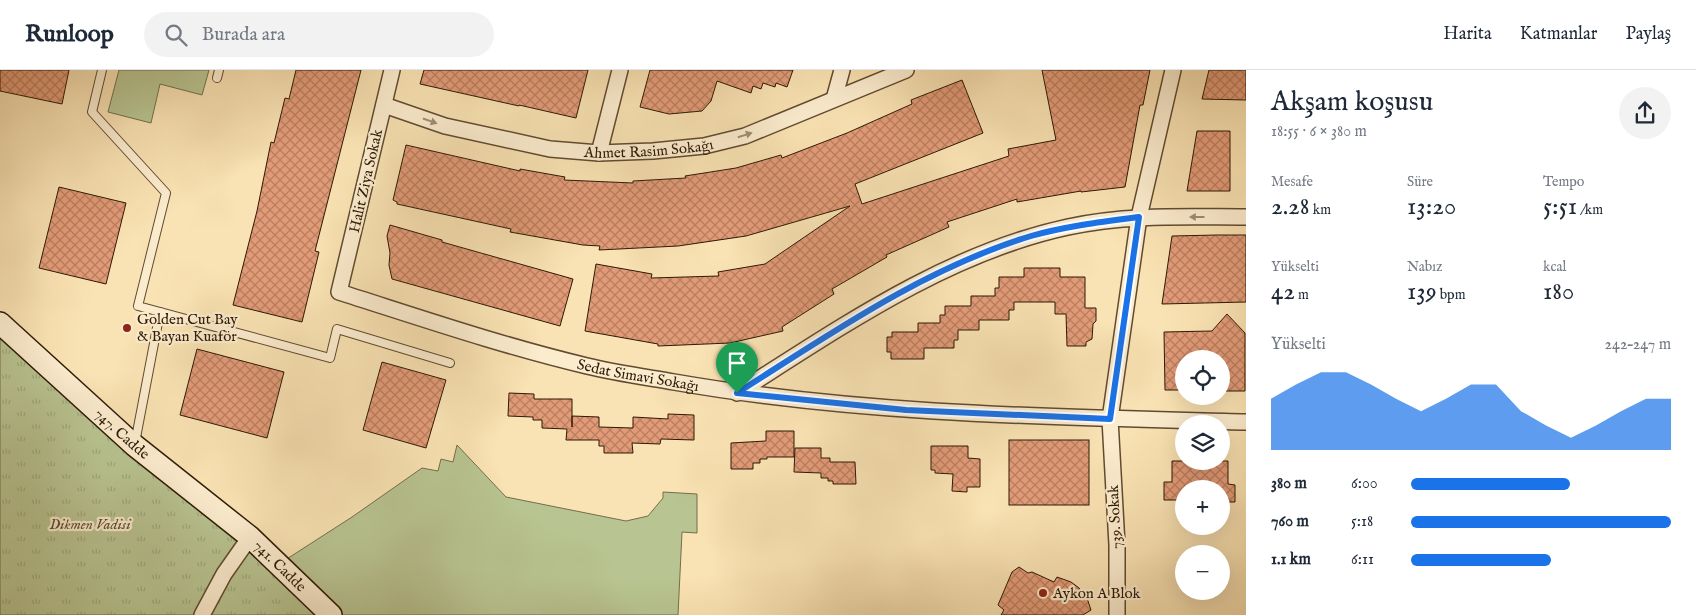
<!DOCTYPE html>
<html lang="tr">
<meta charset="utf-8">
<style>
:root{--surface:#fff;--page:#f2f2f3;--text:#1f2937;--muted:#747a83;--line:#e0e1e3;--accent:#1a73e8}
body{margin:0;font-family:"IM FELL English",serif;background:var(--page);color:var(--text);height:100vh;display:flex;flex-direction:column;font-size:19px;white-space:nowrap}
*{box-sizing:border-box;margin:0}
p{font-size:16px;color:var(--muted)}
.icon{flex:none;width:28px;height:28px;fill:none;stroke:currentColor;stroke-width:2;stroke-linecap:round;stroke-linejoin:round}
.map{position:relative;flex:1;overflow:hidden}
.sheet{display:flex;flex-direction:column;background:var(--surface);width:450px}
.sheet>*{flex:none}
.controls{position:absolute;left:1175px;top:280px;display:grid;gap:10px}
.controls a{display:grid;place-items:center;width:55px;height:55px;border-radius:50%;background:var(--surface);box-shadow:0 5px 20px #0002;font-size:25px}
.pin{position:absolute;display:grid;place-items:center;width:42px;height:42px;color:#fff;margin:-51px -21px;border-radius:50% 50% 50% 0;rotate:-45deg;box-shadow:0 0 5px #0007}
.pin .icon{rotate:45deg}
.round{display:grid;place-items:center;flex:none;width:52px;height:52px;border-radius:26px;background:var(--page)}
.headline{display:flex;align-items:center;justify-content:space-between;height:85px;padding:0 25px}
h1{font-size:28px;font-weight:600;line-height:38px}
.metrics{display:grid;grid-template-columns:repeat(3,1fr);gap:8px;height:85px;padding:5px 25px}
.metrics div{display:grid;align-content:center}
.metrics b{font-size:25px;font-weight:600}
.metrics small{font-size:14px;font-weight:400}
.metrics p{font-size:14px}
.chart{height:140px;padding:10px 25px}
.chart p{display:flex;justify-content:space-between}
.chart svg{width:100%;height:90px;margin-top:5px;fill:var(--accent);opacity:.7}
ul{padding:0 25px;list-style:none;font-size:16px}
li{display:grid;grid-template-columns:80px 60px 1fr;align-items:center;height:38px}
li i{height:12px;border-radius:6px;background:var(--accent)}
header{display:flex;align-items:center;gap:30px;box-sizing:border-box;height:70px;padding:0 25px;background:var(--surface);border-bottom:1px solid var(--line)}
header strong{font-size:24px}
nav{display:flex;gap:28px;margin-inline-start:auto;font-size:18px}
.search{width:350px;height:45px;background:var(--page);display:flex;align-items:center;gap:12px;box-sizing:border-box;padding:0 18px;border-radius:28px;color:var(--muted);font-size:19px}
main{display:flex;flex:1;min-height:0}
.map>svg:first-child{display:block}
.grass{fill:#b8c491;stroke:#736e4b}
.park{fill:url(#park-tufts);stroke:#736e4b}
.building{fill:url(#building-cross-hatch);stroke:#2e1905}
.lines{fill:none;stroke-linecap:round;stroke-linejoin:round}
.lane-casing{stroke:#614b30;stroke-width:10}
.street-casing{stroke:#614b30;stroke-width:18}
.secondary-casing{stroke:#2e1905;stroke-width:24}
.lane{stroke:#fbecce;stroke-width:8}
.street{stroke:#fbecce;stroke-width:15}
.secondary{stroke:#fbecce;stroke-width:21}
.oneway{fill:#9f8d74}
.route-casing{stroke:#fff;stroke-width:10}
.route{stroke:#1a73e8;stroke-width:6}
.poi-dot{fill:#8f2418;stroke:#fbecce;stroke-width:2}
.labels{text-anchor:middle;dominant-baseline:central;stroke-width:4.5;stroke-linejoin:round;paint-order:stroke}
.street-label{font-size:15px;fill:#2e1905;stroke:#fbecce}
.poi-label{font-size:15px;fill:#2e1905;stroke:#fbecce;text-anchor:start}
.park-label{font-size:15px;font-style:italic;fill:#574c2f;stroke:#fbecce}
</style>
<header>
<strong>Runloop</strong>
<div class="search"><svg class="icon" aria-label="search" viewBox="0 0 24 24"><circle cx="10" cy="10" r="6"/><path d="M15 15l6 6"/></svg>Burada ara</div>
<nav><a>Harita</a><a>Katmanlar</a><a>Paylaş</a></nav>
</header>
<main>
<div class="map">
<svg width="1246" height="545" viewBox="0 0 1246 545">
<defs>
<pattern id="park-tufts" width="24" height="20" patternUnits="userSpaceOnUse" patternTransform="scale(1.25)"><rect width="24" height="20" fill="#b8c491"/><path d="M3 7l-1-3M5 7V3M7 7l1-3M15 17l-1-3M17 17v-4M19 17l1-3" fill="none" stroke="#9ea87c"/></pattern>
<pattern id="building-cross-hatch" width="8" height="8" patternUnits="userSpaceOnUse" patternTransform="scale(1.25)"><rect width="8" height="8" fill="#e39b77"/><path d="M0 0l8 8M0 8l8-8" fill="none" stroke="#b87e60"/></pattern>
</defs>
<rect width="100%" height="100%" fill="#f9e2b3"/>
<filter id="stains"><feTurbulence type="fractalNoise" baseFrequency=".004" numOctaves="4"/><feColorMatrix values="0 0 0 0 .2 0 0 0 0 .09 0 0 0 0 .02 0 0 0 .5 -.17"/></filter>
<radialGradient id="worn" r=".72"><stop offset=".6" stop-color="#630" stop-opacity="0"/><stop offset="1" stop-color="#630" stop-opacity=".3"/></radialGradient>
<g class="grass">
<polygon points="119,0 209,0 202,25 160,14 151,53 108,42"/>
<polygon points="457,375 506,427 626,451 648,446 663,428 663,422 697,424 697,463 682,462 678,545 331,545 279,494 352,447 422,398 438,401 441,389 453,392"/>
</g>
<polygon class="park" points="0,253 331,545 0,545"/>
<g class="building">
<polygon points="0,0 69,0 62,34 0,21"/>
<polygon points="296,0 361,0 315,181 319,182 302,252 233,235 257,141 271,72 274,73 285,28 289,29"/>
<polygon points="424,0 588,0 576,48 519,35 519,36 420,14"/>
<polygon points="650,0 793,0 787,17 776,13 775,17 763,13 761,19 753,16 751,23 717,11 711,31 702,41 669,44 640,37"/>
<polygon points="1042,0 1150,0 1143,35 1140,35 1125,117 1081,122 1081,121 1017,132 1017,129 947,152 949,157 886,185 887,187 832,219 834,224 782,257 783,261 730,273 658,276 658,274 585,261 596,194 652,204 651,208 719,206 718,202 765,194 850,136 746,166 678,176 599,180 600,176 583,175 510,162 511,159 397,134 397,132 393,130 406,75 520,101 520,99 565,107 564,110 633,113 633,111 686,108 685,106 736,98 781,85 782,88 847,63 912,34 911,30 962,10 983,63 855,114 862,134 1009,86 1008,79 1056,70"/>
<polygon points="1209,0 1246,0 1246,30 1202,29"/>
<polygon points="1197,61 1230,61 1230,121 1187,121"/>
<polygon points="59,117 126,133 106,214 39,198"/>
<polygon points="390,155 442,170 442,172 573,209 560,256 392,209 389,195 390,183 387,166"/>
<polygon points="1217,165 1246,165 1246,232 1162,234 1172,166"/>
<polygon points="1024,198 1060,198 1060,207 1085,207 1085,238 1096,238 1096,251 1093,254 1092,269 1086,272 1086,276 1067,276 1066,244 1055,244 1055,232 1014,232 1014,240 1009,240 1009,250 979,250 979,260 958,260 958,270 954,270 954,278 924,278 924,289 891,289 891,282 887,282 887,267 892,267 892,262 918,262 918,253 940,253 940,245 945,245 945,236 971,236 971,226 995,226 995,218 999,218 999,207 1024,207"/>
<polygon points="1227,244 1245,263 1245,321 1221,321 1221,289 1184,289 1184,320 1165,320 1164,262 1212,261"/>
<polygon points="197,279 284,302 267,368 180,345"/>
<polygon points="382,292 446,310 426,378 363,360"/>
<polygon points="509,323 534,324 534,329 572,329 572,357 572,346 599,347 599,357 633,358 633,347 668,349 668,344 694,345 694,370 661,369 660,374 632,373 633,383 604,383 604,376 599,376 599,370 566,370 567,359 542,358 542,350 533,350 533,347 508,346"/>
<polygon points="766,361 794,361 794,387 767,387 767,389 760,389 760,393 753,393 753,399 731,399 731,373 766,371"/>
<rect x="1009" y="370" width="80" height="65"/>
<polygon points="931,376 968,376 968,388 980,389 980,417 967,417 967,422 952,421 953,404 935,403 935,400 931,400"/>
<polygon points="795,378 821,378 821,388 830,388 830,392 855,392 856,414 833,414 833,411 828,411 828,408 821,408 821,403 794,402"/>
<polygon points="1172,391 1228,391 1228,414 1235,415 1235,432 1221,432 1221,419 1184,419 1184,430 1164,430 1164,412 1172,412"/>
<polygon points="1019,497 1028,503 1032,502 1054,512 1057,507 1071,512 1079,518 1087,528 1091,540 1083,545 1001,545 1004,540 998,535 1012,502"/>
</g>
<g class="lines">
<g class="lane-casing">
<g id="lane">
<polyline points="102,0 92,42 166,123 138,236 330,288 337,259 450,293"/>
<polyline points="217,8 219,0"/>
<polyline points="135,373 160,242"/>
</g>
</g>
<g class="street-casing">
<g id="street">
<path id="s1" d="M 392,0 L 339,222 C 421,248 503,276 587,296 C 616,303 645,307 674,312 C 863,345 1055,347 1246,352"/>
<polyline points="834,29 842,0"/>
<path id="s2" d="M 384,35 L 445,56 L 550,79 L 599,83 L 653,81 L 704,76 L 745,66 L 906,0"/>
<polyline points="599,83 620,0"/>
<path d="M 737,323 C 841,257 947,183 1068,157 C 1127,144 1187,147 1246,147"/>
<polyline points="202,545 224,504 250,467"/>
<polyline points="1117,545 1117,475 1110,349 1139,147 1173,0"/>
</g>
</g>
<g class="secondary-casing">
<g id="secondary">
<path id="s3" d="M 0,253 L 134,375 L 250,467 L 331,545"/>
</g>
</g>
<use href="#lane" class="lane"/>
<use href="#street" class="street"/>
<use href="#secondary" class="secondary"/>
</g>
<defs><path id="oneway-solid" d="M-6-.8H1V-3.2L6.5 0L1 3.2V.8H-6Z" transform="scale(1.25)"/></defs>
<g class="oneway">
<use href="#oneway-solid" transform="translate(430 51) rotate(19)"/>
<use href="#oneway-solid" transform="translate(745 65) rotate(-17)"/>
<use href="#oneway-solid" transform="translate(1197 147) rotate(180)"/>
</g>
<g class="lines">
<g class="route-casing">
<path id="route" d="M 1139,147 L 1110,349 L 906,340 L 737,323 C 830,264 925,198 1031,166 C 1066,156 1102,152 1139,147 Z"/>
</g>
<use href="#route" class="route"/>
</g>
<g class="poi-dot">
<circle cx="127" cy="258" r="5"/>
<circle cx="1043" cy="523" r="5"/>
</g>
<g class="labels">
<g class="street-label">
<text stroke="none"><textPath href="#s2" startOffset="271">Ahmet Rasim Sokağı</textPath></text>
<text transform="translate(366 111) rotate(-77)">Halit Ziya Sokak</text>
<text stroke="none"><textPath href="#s1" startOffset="539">Sedat Simavi Sokağı</textPath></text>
<text stroke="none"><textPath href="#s3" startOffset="165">747. Cadde</textPath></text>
<text transform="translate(1115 447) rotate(-93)">739. Sokak</text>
<text stroke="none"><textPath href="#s3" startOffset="371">741. Cadde</textPath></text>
</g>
<g class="poi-label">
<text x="137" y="249">Golden Cut Bay<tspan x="137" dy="17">&amp; Bayan Kuaför</tspan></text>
<text x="1053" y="523">Aykon A Blok</text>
</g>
<g class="park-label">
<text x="90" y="454">Dikmen Vadisi</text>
</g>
</g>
<rect width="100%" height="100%" filter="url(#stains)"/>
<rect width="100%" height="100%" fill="url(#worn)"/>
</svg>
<div class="controls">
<a><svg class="icon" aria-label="locate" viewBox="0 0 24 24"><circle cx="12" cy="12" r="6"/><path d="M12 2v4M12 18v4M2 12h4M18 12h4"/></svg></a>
<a><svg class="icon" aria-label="layers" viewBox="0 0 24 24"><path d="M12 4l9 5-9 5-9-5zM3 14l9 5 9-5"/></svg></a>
<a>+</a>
<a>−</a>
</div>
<div class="pin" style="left:737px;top:323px;background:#1e9e55"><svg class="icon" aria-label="arrive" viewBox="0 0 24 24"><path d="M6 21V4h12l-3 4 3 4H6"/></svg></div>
</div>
<section class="sheet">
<div class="headline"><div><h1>Akşam koşusu</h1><p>18:55 · 6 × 380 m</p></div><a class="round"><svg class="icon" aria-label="share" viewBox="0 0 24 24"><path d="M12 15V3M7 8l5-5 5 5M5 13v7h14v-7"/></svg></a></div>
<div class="metrics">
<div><p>Mesafe</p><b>2.28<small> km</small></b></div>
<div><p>Süre</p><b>13:20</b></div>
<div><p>Tempo</p><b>5:51<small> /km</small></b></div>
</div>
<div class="metrics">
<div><p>Yükselti</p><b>42<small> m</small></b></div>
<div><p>Nabız</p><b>139<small> bpm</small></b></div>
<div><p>kcal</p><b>180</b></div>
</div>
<div class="chart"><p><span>Yükselti</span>242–247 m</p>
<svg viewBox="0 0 160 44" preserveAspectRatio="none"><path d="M0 44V19L10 12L20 6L30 6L40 12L50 19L60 25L70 19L80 12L90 12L100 25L110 32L120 38L130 32L140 25L150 19L160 19V44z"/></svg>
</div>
<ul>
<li><b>380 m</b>6:00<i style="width:61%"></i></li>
<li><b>760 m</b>5:18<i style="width:100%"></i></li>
<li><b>1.1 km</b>6:11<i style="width:54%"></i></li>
</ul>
</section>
</main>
